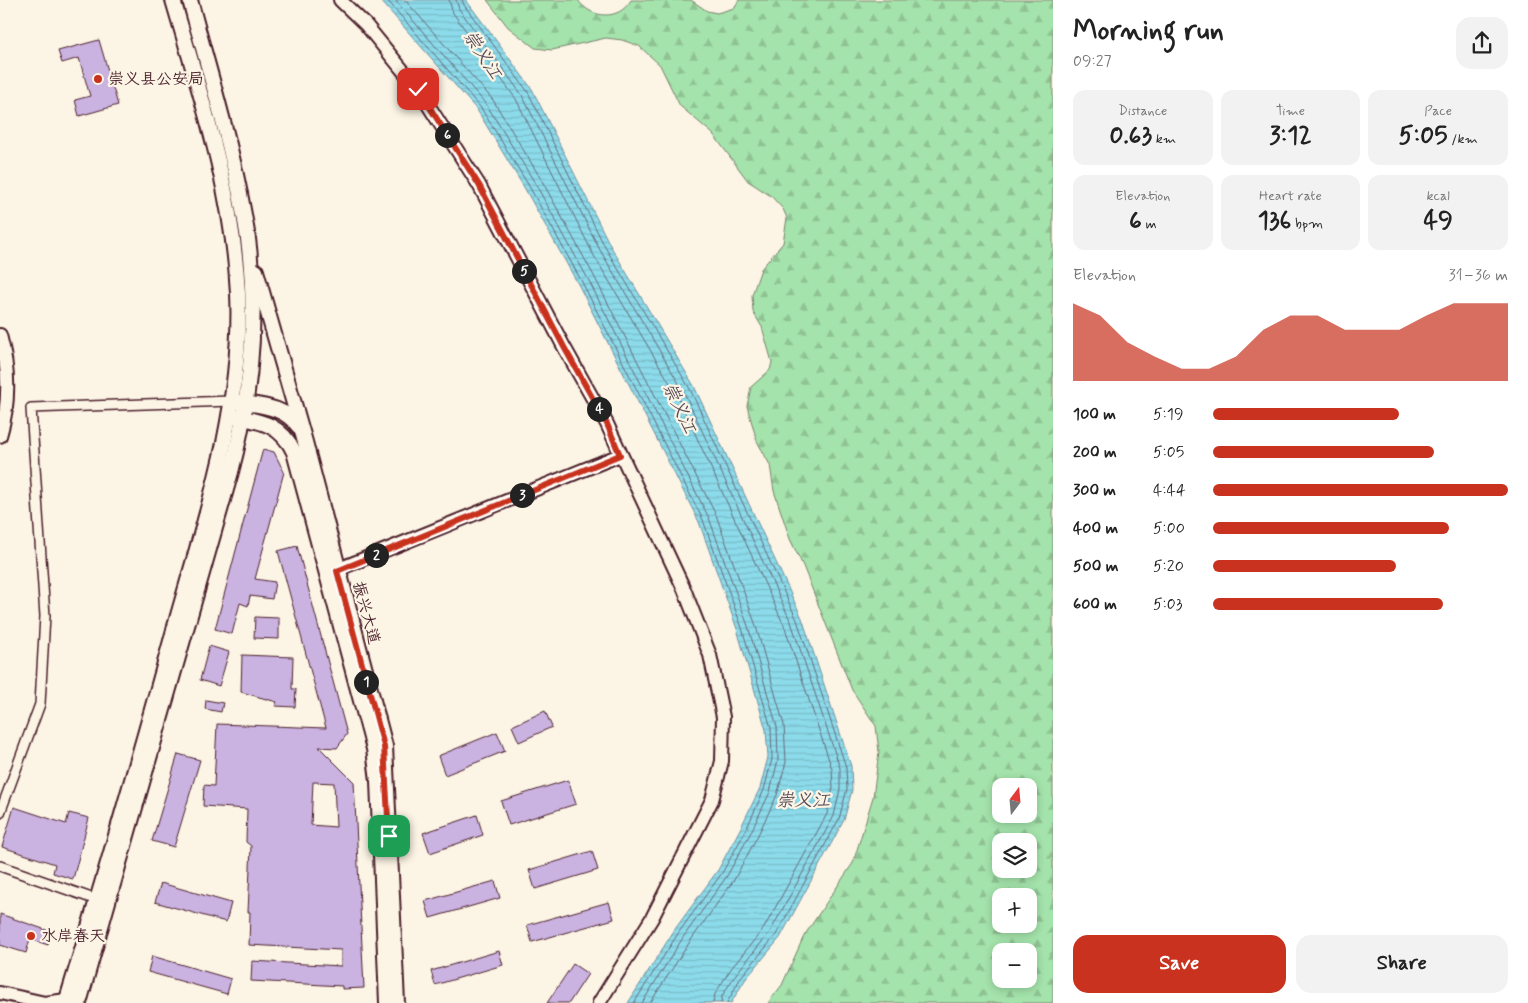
<!DOCTYPE html>
<meta charset="utf-8">
<style>
:root{--surface:#fff;--page:#f2f2f2;--text:#222;--muted:#767676;--accent:#c8321e}
body{margin:0;font-family:Mynerve,"LXGW WenKai TC",sans-serif;background:var(--page);color:var(--text);height:100vh;display:flex;flex-direction:column;font-size:19px;white-space:nowrap}
*{box-sizing:border-box;margin:0}
p{font-size:16px;color:var(--muted)}
.icon{flex:none;width:28px;height:28px;fill:none;stroke:currentColor;stroke-width:2;stroke-linecap:round;stroke-linejoin:round}
.map{position:relative;flex:1;overflow:hidden}
.drawer{display:flex;flex-direction:column;background:var(--surface);width:475px}
.drawer>*{flex:none}
.needle{width:32px;rotate:16deg}
.buttons{position:absolute;left:992px;top:778px;display:grid;gap:10px}
.buttons a{display:grid;place-items:center;width:45px;height:45px;border-radius:10px;background:var(--surface);box-shadow:0 2px 8px #0003;font-size:25px}
.pin{position:absolute;display:grid;place-items:center;width:42px;height:42px;color:#fff;margin:-21px;border-radius:10px;box-shadow:0 2px 8px #0006}
.km{position:absolute;width:25px;height:25px;margin:-12px;border-radius:50%;background:#222;color:#fff;font-size:14px;line-height:25px;text-align:center}
.round{display:grid;place-items:center;flex:none;width:52px;height:52px;border-radius:15px;background:var(--page)}
.head{display:flex;align-items:center;justify-content:space-between;height:85px;padding:0 20px}
h1{font-size:28px;font-weight:800;line-height:38px}
.metrics{display:grid;grid-template-columns:repeat(3,1fr);gap:8px;height:85px;padding:5px 20px}
.metrics div{display:grid;align-content:center;border-radius:12px;background:var(--page);text-align:center}
.metrics b{font-size:25px;font-weight:800}
.metrics small{font-size:14px;font-weight:400}
.metrics p{font-size:14px}
.chart{height:140px;padding:10px 20px}
.chart p{display:flex;justify-content:space-between}
.chart svg{width:100%;height:90px;margin-top:5px;fill:var(--accent);opacity:.7}
.button{display:flex;gap:10px;margin-top:auto;padding:10px 20px}
.button a{flex:1;height:58px;border-radius:15px;background:var(--accent);color:#fff;font-size:20px;font-weight:800;line-height:58px;text-align:center}
.button a+a{background:var(--page);color:var(--text)}
ul{padding:0 20px;list-style:none;font-size:16px}
li{display:grid;grid-template-columns:80px 60px 1fr;align-items:center;height:38px}
li i{height:12px;border-radius:6px;background:var(--accent)}
main{display:flex;flex:1;min-height:0}
.map>svg:first-child{display:block}
.forest{fill:url(#forest-firs);stroke:#77816b;fill-rule:evenodd}
.water{fill:url(#water-rules);stroke:#72909e}
.lines{fill:none;stroke-linecap:round;stroke-linejoin:round}
.shore{stroke:#646a78;stroke-width:1}
.building{fill:#cab2e1;stroke:#4a1f2b;fill-rule:evenodd}
.street-casing{stroke:#4a1f2b;stroke-width:12}
.secondary-casing{stroke:#4a1f2b;stroke-width:16}
.primary-casing{stroke:#4a1f2b;stroke-width:18}
.street{stroke:#fcf5e5;stroke-width:9}
.secondary{stroke:#fcf5e5;stroke-width:12}
.primary{stroke:#fcf5e5;stroke-width:14}
.route-casing{stroke:#fff;stroke-width:10}
.route{stroke:#c8321e;stroke-width:6}
.poi-dot{fill:#c8321e;stroke:#fcf5e5;stroke-width:2}
.labels{text-anchor:middle;dominant-baseline:central;stroke-width:4.5;stroke-linejoin:round;paint-order:stroke}
.poi-label{font-size:16px;fill:#4a1f2b;stroke:#fcf5e5;text-anchor:start}
.street-label{font-size:16px;fill:#4a1f2b;stroke:#fcf5e5}
.water-label{font-size:18px;font-style:italic;fill:#5a4e5b;stroke:#fcf5e5}
</style>
<main>
<div class="map">
<svg width="1053" height="1003" viewBox="0 0 1053 1003">
<defs>
<pattern id="forest-firs" width="22" height="20" patternUnits="userSpaceOnUse" patternTransform="scale(1.25)"><rect width="22" height="20" fill="#a4e3ab"/><path d="M5 1l3.5 6h-7zM16 11l3.5 6h-7z" fill="#8fc293"/></pattern>
<pattern id="water-rules" width="6" height="5" patternUnits="userSpaceOnUse" patternTransform="scale(1.25)"><rect width="6" height="5" fill="#8cdbeb"/><path d="M0 2.5h6" fill="none" stroke="#7abcca"/></pattern>
</defs>
<rect width="100%" height="100%" fill="#fcf5e5"/>
<filter id="ink" filterUnits="userSpaceOnUse"><feTurbulence type="fractalNoise" baseFrequency=".02" numOctaves="2"/><feDisplacementMap in="SourceGraphic" scale="10" xChannelSelector="R" yChannelSelector="G"/><feConvolveMatrix kernelMatrix="1 2 1 2 8 2 1 2 1" color-interpolation-filters="sRGB"/></filter>
<g filter="url(#ink)">
<path class="forest" d="M 487,0 L 578,0 C 591,19 619,21 631,0 L 691,0 L 707,11 L 717,13 L 734,8 L 739,0 L 1053,0 L 1053,1003 L 768,1003 L 782,985 L 804,936 L 853,863 L 873,797 L 879,752 L 876,726 L 852,690 L 803,566 L 790,539 L 774,491 L 770,465 L 757,441 L 747,406 L 751,387 L 770,370 L 772,362 L 762,327 L 753,312 L 752,295 L 761,269 L 783,243 L 787,218 L 783,209 L 771,196 L 748,181 L 713,134 L 680,106 L 660,65 L 639,46 L 622,40 L 606,38 L 552,50 L 535,48 L 508,27 ZM 1001,786 L 1029,786 L 1029,814 L 1001,814 ZM 1001,841 L 1029,841 L 1029,869 L 1001,869 ZM 1001,896 L 1029,896 L 1029,924 L 1001,924 ZM 1001,951 L 1029,951 L 1029,979 L 1001,979 Z"/>
<polygon class="water" points="380,0 466,0 532,89 610,245 694,386 802,618 851,766 852,790 844,820 780,938 745,980 731,1003 628,1003 675,929 718,870 740,829 760,788 768,757 766,730 737,629 699,522 578,284 525,189 477,110"/>
<g class="lines">
<g class="shore">
<polyline points="387,0 481,108 529,186 582,282 703,520 742,628 771,728 772,759 764,790 745,832 722,873 679,932 634,1003"/>
<polyline points="395,0 486,104 535,183 588,279 709,518 748,626 777,727 778,760 770,792 750,834 727,876 684,936 642,1003"/>
<polyline points="405,0 493,100 541,179 594,276 716,515 755,623 784,725 786,762 777,795 757,837 734,880 691,940 650,1003"/>
<polyline points="449,0 453,13 516,99 593,254 677,395 784,625 832,769 833,788 827,814 764,928 730,970 715,994 713,1003"/>
<polyline points="456,0 459,9 522,95 600,250 684,392 791,622 840,768 840,789 834,816 770,932 736,974 722,996 721,1003"/>
<polyline points="462,0 464,5 528,92 605,247 690,389 797,620 846,767 847,789 839,819 776,935 741,977 727,1003"/>
</g>
</g>
<g class="building">
<polygon points="99,40 118,105 79,116 75,100 90,96 79,58 62,63 58,51"/>
<polygon points="263,449 274,452 284,472 255,579 275,582 272,599 250,596 248,606 240,603 232,634 215,629"/>
<path d="M 297,546 L 347,734 L 337,748 L 319,747 L 354,782 L 364,988 L 342,989 L 342,986 L 251,981 L 252,961 L 341,966 L 341,950 L 249,945 L 250,912 L 248,912 L 251,846 L 246,842 L 247,809 L 203,806 L 204,785 L 214,786 L 217,724 L 326,728 L 278,551 ZM 313,782 L 334,783 L 336,827 L 311,825 Z"/>
<polygon points="255,617 279,618 279,639 254,638"/>
<polygon points="209,646 229,652 219,686 200,680"/>
<polygon points="242,655 293,657 292,689 296,689 295,707 275,706 277,702 241,692"/>
<polygon points="206,700 223,703 221,712 205,709"/>
<polygon points="545,711 552,727 519,742 512,726"/>
<polygon points="497,732 505,751 445,775 438,756"/>
<polygon points="178,754 200,760 174,847 152,841"/>
<polygon points="568,780 576,804 509,825 501,801"/>
<polygon points="14,807 66,824 69,813 89,818 73,879 53,873 55,864 2,847"/>
<polygon points="477,815 483,835 430,853 423,833"/>
<polygon points="592,851 598,870 535,889 529,870"/>
<polygon points="495,881 500,898 430,918 425,901"/>
<polygon points="161,883 231,903 226,922 155,902"/>
<polygon points="609,902 614,919 532,942 527,925"/>
<polygon points="0,914 52,932 48,945 30,939 26,953 0,945"/>
<polygon points="499,951 503,965 435,985 431,971"/>
<polygon points="152,956 231,979 227,994 148,972"/>
<polygon points="573,964 588,974 569,1003 547,1003"/>
</g>
<g class="lines">
<g class="street-casing">
<g id="street">
<polyline points="0,813 40,704 45,616 31,408 231,401"/>
<polyline points="0,866 97,900"/>
</g>
</g>
<g class="secondary-casing">
<g id="secondary">
<polyline points="340,0 366,25 418,89 479,185 564,347 607,424 684,589 710,655 723,717 722,761 712,800 652,918 599,1003"/>
<path d="M 0,335 C 9,368 10,403 0,436"/>
<polyline points="329,573 620,455"/>
<polyline points="0,993 45,1003 66,1000 76,1002"/>
</g>
</g>
<g class="primary-casing">
<g id="primary">
<polyline points="256,271 305,442 385,746 397,1003"/>
<path d="M 238,402 C 262,406 284,406 299,427"/>
<path d="M 236,417 C 263,421 282,426 294,452 L 374,749 L 378,781 L 387,1003"/>
<path d="M 66,1003 C 105,876 142,747 177,619 C 207,513 243,405 238,293 C 233,192 201,96 173,0"/>
<path d="M 79,1003 L 231,472 C 251,397 258,317 248,239 C 236,158 211,79 190,0"/>
</g>
</g>
<use href="#street" class="street"/>
<use href="#secondary" class="secondary"/>
<use href="#primary" class="primary"/>
</g>
</g>
<g class="lines" filter="url(#ink)">
<g class="route-casing">
<polyline id="route" points="389,836 384,746 337,571 620,455 607,424 564,347 479,185 418,89"/>
</g>
<use href="#route" class="route"/>
</g>
<g class="poi-dot">
<circle cx="98" cy="79" r="5"/>
<circle cx="31" cy="936" r="5"/>
</g>
<g class="labels">
<g class="poi-label">
<text x="108" y="79">崇义县公安局</text>
<text x="41" y="936">水岸春天</text>
</g>
<g class="street-label">
<text transform="translate(366 613) rotate(75)">振兴大道</text>
</g>
<g class="water-label">
<text transform="translate(482 55) rotate(57)">崇义江</text>
<text transform="translate(679 408) rotate(65)">崇义江</text>
<text x="803" y="801">崇义江</text>
</g>
</g>
</svg>
<div class="buttons">
<a><svg class="needle" viewBox="-14 -14 28 28"><path d="M0-13l5 13h-10z" fill="#e53935"/><path d="M0 13l5-13h-10z" fill="#767676"/></svg></a>
<a><svg class="icon" aria-label="layers" viewBox="0 0 24 24"><path d="M12 4l9 5-9 5-9-5zM3 14l9 5 9-5"/></svg></a>
<a>+</a>
<a>−</a>
</div>
<div class="pin" style="left:389px;top:836px;background:#1e9e55"><svg class="icon" aria-label="arrive" viewBox="0 0 24 24"><path d="M6 21V4h12l-3 4 3 4H6"/></svg></div>
<div class="pin" style="left:418px;top:89px;background:#d93025"><svg class="icon" aria-label="check" viewBox="0 0 24 24"><path d="M5 12l5 5 9-10"/></svg></div>
<b class="km" style="left:366px;top:682px">1</b>
<b class="km" style="left:376px;top:555px">2</b>
<b class="km" style="left:522px;top:495px">3</b>
<b class="km" style="left:599px;top:409px">4</b>
<b class="km" style="left:524px;top:271px">5</b>
<b class="km" style="left:447px;top:135px">6</b>
</div>
<section class="drawer">
<div class="head"><div><h1>Morning run</h1><p>09:27</p></div><a class="round"><svg class="icon" aria-label="share" viewBox="0 0 24 24"><path d="M12 15V3M7 8l5-5 5 5M5 13v7h14v-7"/></svg></a></div>
<div class="metrics">
<div><p>Distance</p><b>0.63<small> km</small></b></div>
<div><p>Time</p><b>3:12</b></div>
<div><p>Pace</p><b>5:05<small> /km</small></b></div>
</div>
<div class="metrics">
<div><p>Elevation</p><b>6<small> m</small></b></div>
<div><p>Heart rate</p><b>136<small> bpm</small></b></div>
<div><p>kcal</p><b>49</b></div>
</div>
<div class="chart"><p><span>Elevation</span>31–36 m</p>
<svg viewBox="0 0 160 44" preserveAspectRatio="none"><path d="M0 44V6L10 12L20 25L30 32L40 38L50 38L60 32L70 19L80 12L90 12L100 19L110 19L120 19L130 12L140 6L150 6L160 6V44z"/></svg>
</div>
<ul>
<li><b>100 m</b>5:19<i style="width:63%"></i></li>
<li><b>200 m</b>5:05<i style="width:75%"></i></li>
<li><b>300 m</b>4:44<i style="width:100%"></i></li>
<li><b>400 m</b>5:00<i style="width:80%"></i></li>
<li><b>500 m</b>5:20<i style="width:62%"></i></li>
<li><b>600 m</b>5:03<i style="width:78%"></i></li>
</ul>
<div class="button"><a>Save</a><a>Share</a></div>
</section>
</main>
